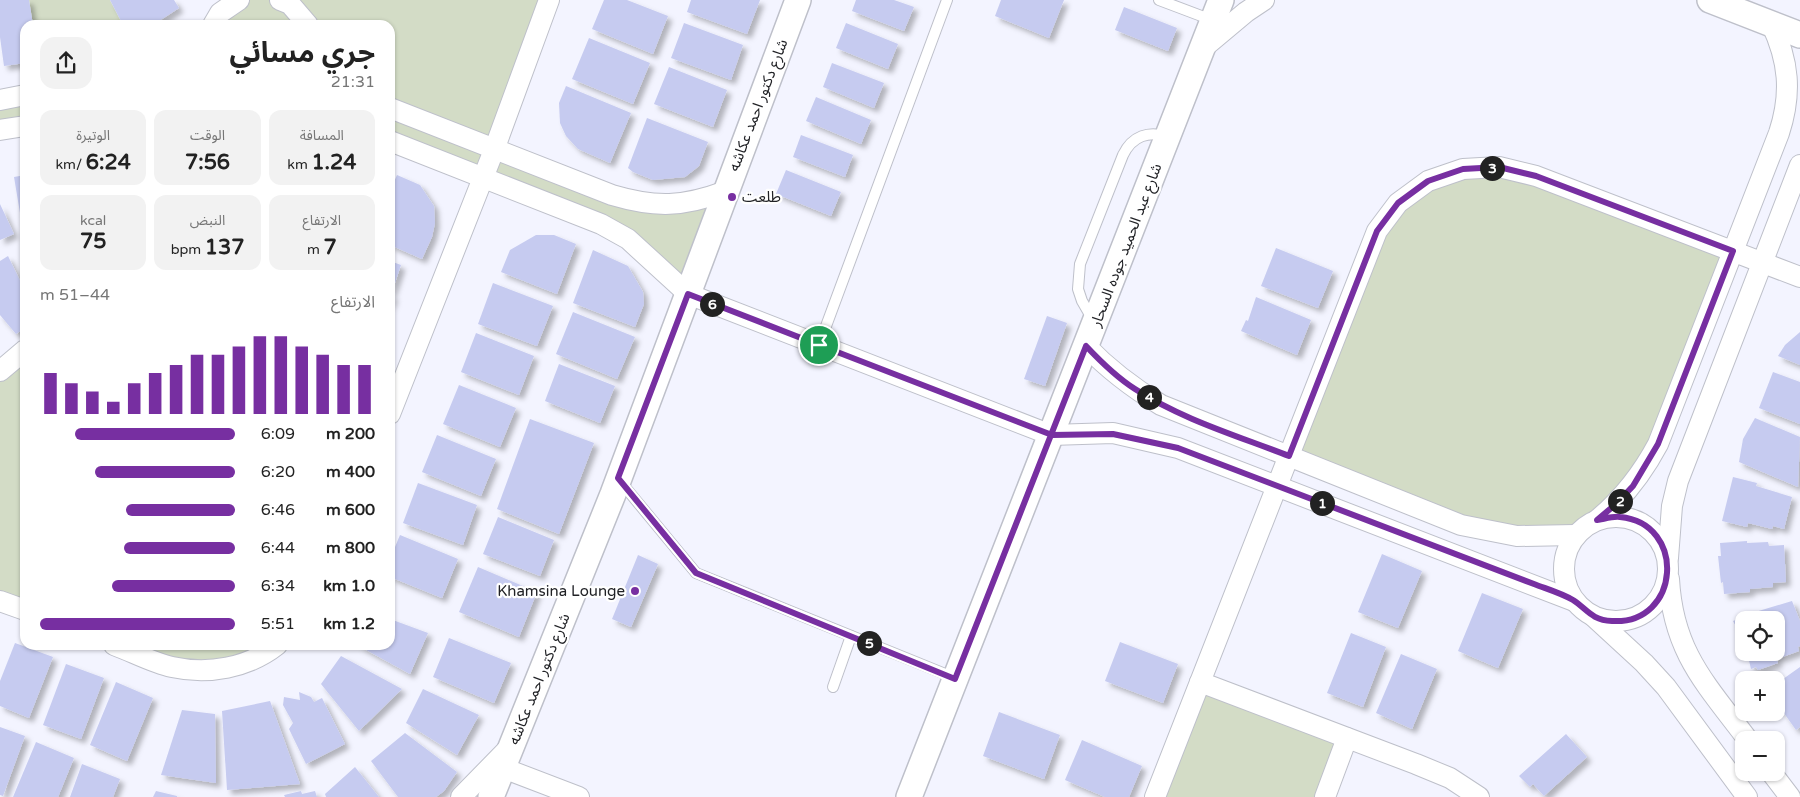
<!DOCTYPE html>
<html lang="ar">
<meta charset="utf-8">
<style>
:root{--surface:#fff;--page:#f2f2f2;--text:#222;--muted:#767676;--accent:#772fa1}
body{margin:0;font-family:"Varela Round","Noto Sans Arabic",sans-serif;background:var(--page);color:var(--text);direction:rtl;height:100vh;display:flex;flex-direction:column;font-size:19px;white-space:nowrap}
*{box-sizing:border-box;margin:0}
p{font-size:16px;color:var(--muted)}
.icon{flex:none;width:28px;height:28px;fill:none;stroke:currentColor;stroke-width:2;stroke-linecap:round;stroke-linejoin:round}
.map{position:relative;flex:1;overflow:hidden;direction:ltr}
.drawer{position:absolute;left:20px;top:20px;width:375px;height:630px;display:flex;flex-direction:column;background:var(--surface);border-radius:15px;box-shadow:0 1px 4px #0004;direction:rtl}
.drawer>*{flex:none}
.tools{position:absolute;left:1735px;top:611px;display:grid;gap:10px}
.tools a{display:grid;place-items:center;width:50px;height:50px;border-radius:10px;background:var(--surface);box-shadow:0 1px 4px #0004;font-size:25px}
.pin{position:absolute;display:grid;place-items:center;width:42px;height:42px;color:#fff;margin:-21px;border:2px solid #fff;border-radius:50%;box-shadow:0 1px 5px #0007}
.km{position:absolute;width:25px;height:25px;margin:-12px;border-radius:50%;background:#222;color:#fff;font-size:14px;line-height:25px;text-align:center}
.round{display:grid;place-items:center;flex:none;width:52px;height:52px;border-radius:15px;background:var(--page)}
.overview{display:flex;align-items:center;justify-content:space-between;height:85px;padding:0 20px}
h1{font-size:28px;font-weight:700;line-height:38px}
.metrics{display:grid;grid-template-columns:repeat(3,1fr);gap:8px;height:85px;padding:5px 20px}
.metrics div{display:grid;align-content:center;border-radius:12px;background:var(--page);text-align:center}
.metrics b{font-size:21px;font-weight:700}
.metrics small{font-size:14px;font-weight:400}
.metrics p{font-size:14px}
.chart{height:140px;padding:10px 20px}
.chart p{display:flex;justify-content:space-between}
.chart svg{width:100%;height:90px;margin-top:5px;stroke:var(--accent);stroke-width:6}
ul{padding:0 20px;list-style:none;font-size:16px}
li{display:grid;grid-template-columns:80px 60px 1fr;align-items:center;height:38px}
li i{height:12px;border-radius:6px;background:var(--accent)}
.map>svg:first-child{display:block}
.green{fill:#d3dcc6}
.building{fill:#c6cbf0;filter:url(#shadow)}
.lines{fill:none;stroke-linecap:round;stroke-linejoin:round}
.service-casing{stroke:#bec0ca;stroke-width:12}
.minor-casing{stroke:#bec0ca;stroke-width:22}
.tertiary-casing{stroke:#bec0ca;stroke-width:28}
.service{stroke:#fff;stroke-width:10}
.minor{stroke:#fff;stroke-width:20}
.tertiary{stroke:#fff;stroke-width:25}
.route-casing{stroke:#fff;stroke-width:10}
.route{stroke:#772fa1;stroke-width:6}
.poi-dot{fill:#772fa1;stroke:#fff;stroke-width:2}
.labels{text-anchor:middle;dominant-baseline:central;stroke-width:4.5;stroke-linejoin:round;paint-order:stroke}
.street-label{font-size:15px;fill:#212226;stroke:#fff}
.poi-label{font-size:15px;fill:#212226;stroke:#fff;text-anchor:start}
</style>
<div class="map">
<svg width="1800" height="797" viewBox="0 0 1800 797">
<defs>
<filter id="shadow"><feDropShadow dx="4.5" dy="4.5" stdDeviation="2.5" flood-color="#0004"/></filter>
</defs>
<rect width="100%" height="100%" fill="#f3f4ff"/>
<g class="green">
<polygon points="29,0 110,0 123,25 33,25"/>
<polygon points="235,0 549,0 494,150 640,203 726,191 688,294 628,239 390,141 390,25 203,25"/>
<polygon points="25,95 25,126 0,130 0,100"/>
<polygon points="1499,167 1733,251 1658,444 1597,520 1575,535 1517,536 1289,456 1377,231 1428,181"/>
<polygon points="25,350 25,610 0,601 0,371"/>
<polygon points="114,645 277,645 205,671"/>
<polygon points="1200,682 1347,738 1325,797 1155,797"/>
</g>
<g class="building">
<polygon points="0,0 29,0 33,25 25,25 25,63 4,66 0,37"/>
<polygon points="110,0 174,0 179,8 153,25 123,25"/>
<polygon points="604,0 627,0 668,16 653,54 592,29"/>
<polygon points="691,0 760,0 747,34 687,12"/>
<polygon points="856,0 894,0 914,7 904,31 852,11"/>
<polygon points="1001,0 1064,0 1049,38 995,16"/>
<polygon points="1124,7 1177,28 1168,51 1115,30"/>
<polygon points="684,23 743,45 731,80 671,58"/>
<polygon points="846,23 898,44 888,69 836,48"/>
<polygon points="589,38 650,63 633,104 572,79"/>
<polygon points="832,63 884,83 874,108 823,87"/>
<polygon points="669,67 727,90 713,127 654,104"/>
<polygon points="566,86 631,113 610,163 578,149 566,136 560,123 559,103"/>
<polygon points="816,97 871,120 861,144 806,121"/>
<polygon points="647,118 708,142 699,166 685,177 653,180 633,172 628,168"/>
<polygon points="801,135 853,155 845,177 793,157"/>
<polygon points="786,170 841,192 831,216 776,194"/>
<polygon points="25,175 25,225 22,225 14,177"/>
<polygon points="397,175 420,185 434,206 435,223 432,237 422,259 390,245 390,191"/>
<polygon points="0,204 14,234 0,240"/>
<polygon points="536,235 554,235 576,244 557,294 501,272 510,250"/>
<polygon points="1276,248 1333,271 1318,308 1261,286"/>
<polygon points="593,250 628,266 643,292 644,304 635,327 573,303"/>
<polygon points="8,256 25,291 25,328 16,334 0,315 0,261"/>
<polygon points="390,261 401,265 391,295 394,296 390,307"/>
<polygon points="493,283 553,306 537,346 478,324"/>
<polygon points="1256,297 1311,320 1297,355 1241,331 1246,320 1248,321"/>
<polygon points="573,312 635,337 617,379 556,354"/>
<polygon points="1047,316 1067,323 1045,386 1024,379"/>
<polygon points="1800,332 1800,365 1778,356 1785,345"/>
<polygon points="476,333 534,356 519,395 461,372"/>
<polygon points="559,364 615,386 600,423 545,401"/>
<polygon points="1773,372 1800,382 1800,424 1759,408"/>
<polygon points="459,385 516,408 500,447 443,424"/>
<polygon points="1755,418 1800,437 1798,487 1739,462 1743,439"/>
<polygon points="530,419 594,443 559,534 497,509"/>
<polygon points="437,435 496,459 481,496 422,472"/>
<polygon points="1733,477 1757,483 1756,486 1792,497 1784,529 1773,526 1772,529 1748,523 1747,527 1722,521"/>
<polygon points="418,483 477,505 463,545 403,523"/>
<polygon points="498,517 554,540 540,576 483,554"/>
<polygon points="400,535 458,559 442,598 390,577 390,559"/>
<polygon points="1747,541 1747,543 1768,542 1769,546 1784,545 1786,582 1773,583 1773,587 1750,589 1750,592 1724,594 1723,582 1721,583 1718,556 1721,556 1720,543"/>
<polygon points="1382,554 1422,571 1398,628 1358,612"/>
<polygon points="638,555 658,564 631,627 612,619"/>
<polygon points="478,567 537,592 519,637 459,612"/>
<polygon points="1482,593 1523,609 1498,668 1458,651"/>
<polygon points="1792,601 1800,621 1800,646 1798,647 1799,651 1777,659 1778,663 1758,670 1756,667 1751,669 1747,652 1776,652 1776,639 1783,636 1779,626 1776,627 1776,620 1744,620 1744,642 1733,621 1738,619 1737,616 1751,611 1752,613"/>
<polygon points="390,619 428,633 410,674 357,645 390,645"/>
<polygon points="1351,633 1386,647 1363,707 1327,693"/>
<polygon points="449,638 511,663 494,703 433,677"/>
<polygon points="1120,642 1178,664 1163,703 1105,681"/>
<polygon points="15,643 53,657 29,718 0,706 0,681"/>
<polygon points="1401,654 1437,669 1412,729 1376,713"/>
<polygon points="341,656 402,689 359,731 321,684"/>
<polygon points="66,664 104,678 81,739 43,725"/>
<polygon points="1800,667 1800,727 1796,730 1776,702 1776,684"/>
<polygon points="116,682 153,698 127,761 90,745"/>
<polygon points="423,689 479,715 457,755 406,723"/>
<polygon points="299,692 311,697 314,702 322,698 345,744 306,764 289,729 293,723 283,705 284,697 300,700"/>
<polygon points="270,701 300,784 227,790 222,711"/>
<polygon points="182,710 215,714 216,783 161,775"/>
<polygon points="999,712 1060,735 1044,779 983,756"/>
<polygon points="0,727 25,736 3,796 0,795"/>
<polygon points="405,733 457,772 444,791 436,797 398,797 371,761"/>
<polygon points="1566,734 1587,757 1544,796 1533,784 1530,787 1519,776"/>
<polygon points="1082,740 1142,766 1129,797 1105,797 1065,780"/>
<polygon points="36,742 74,758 58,797 13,797"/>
<polygon points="82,764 120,779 113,797 70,797"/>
<polygon points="355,767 379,797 326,797 325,794"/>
<polygon points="156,791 177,796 177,797 153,797"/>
<polygon points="301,791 302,794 315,791 317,797 285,797 284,795"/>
</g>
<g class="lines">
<g class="service-casing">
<g id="service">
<polyline points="1159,0 1212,20"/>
<path d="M 1093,320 L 1082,301 L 1078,289 L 1080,264 L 1123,155 C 1132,136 1149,130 1168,137"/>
<polyline points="819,345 947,0"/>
<polyline points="620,481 696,573 955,678"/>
<polyline points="833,687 851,636"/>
</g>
</g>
<g class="minor-casing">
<g id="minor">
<polyline points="280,0 290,4 308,25"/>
<polyline points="213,25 220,13 239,0"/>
<polyline points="1203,48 1246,12 1264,0"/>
<polyline points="0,100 25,95"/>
<path d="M 390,108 L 612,195 C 656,208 683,207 726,191"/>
<polyline points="0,130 25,126"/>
<polyline points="390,141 601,224 628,239 688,294 1051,435 1113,433 1178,448 1574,601"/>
<path d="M 1086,346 C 1109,370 1133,388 1161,405 L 1461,525 L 1517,536 L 1575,535"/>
<polyline points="0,371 25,350"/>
<polyline points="390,414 494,150 549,0"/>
<circle cx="1616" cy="569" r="52"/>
<path d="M 1597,520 C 1624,498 1642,474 1658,444 L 1779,133 C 1792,93 1789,61 1771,23"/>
<polyline points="1668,558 1672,506 1678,481 1800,165"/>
<path d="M 1669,579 C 1673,652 1706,684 1748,740"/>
<polyline points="0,601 25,610"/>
<polyline points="1594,617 1644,663 1666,687 1747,797"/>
<path d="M 114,645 C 133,652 153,663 172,667 C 208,675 248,668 277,645"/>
<polyline points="1200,682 1416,764 1450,778 1479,797"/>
<polyline points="503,768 579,797"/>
<polyline points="1771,772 1790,797"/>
<polyline points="461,797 506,751"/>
<polyline points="1155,797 1377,231 1398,203 1428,181 1463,169 1499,167 1536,176 1800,277"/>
<polyline points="1325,797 1347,738"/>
</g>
</g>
<g class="tertiary-casing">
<g id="tertiary">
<polyline points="1710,0 1800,35"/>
<polyline points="491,797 613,494 798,0"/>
<polyline points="909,797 1221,0"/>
</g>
</g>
<use href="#service" class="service"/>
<use href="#minor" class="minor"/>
<use href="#tertiary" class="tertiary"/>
</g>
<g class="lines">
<g class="route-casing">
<path id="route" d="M 819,345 L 1052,435 L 1113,434 L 1178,448 L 1534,584 C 1547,589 1561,593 1573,600 C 1587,609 1591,620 1612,621 C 1681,625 1687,523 1620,517 C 1613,516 1604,519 1597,520 L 1616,504 L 1633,486 L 1658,444 L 1733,251 L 1536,176 L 1499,167 L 1463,169 L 1428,181 L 1398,203 L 1377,231 L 1289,456 C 1238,436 1181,419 1135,389 C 1116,377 1101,362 1086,346 L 955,679 L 696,573 L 618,478 L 688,294 L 819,345"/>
</g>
<use href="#route" class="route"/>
</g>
<g class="poi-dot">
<circle cx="732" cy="197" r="5"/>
<circle cx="635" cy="591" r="5"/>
</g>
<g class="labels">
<g class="street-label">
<text transform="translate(758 105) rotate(-69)">شارع دكتور احمد عكاشه</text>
<text transform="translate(1126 245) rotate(-69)">شارع عبد الحميد جوده السحار</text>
<text transform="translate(539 679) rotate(-68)">شارع دكتور احمد عكاشه</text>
</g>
<g class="poi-label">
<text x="742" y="197">طلعت</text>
<text x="625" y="591" text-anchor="end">Khamsina Lounge</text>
</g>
</g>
</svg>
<div class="tools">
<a><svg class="icon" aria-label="locate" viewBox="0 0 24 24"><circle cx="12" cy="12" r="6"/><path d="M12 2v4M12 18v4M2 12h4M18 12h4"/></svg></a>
<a>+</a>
<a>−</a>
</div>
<div class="pin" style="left:819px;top:345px;background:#1e9e55"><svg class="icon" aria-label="arrive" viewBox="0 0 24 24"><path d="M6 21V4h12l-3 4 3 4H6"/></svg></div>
<b class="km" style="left:1322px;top:503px">1</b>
<b class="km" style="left:1620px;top:501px">2</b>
<b class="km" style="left:1492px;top:168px">3</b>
<b class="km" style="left:1149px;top:397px">4</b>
<b class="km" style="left:869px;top:643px">5</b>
<b class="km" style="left:712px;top:304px">6</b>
<section class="drawer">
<div class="overview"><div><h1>جري مسائي</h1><p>21:31</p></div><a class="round"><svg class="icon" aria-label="share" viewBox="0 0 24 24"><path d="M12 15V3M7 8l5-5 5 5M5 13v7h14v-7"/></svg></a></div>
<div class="metrics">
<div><p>المسافة</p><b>1.24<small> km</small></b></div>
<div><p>الوقت</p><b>7:56</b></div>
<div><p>الوتيرة</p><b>6:24<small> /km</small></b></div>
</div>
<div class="metrics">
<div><p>الارتفاع</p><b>7<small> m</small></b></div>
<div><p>النبض</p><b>137<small> bpm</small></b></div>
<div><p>kcal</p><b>75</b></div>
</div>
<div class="chart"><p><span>الارتفاع</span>44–51 m</p>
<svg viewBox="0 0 160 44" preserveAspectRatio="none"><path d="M5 44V24M15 44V29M25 44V33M35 44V38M45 44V29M55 44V24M65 44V20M75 44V15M85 44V15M95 44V11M105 44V6M115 44V6M125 44V11M135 44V15M145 44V20M155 44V20"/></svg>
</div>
<ul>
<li><b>200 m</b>6:09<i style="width:82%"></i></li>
<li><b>400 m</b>6:20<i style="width:72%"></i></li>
<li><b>600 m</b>6:46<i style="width:56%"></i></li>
<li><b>800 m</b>6:44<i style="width:57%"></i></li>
<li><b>1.0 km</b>6:34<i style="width:63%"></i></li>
<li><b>1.2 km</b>5:51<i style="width:100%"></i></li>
</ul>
</section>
</div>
